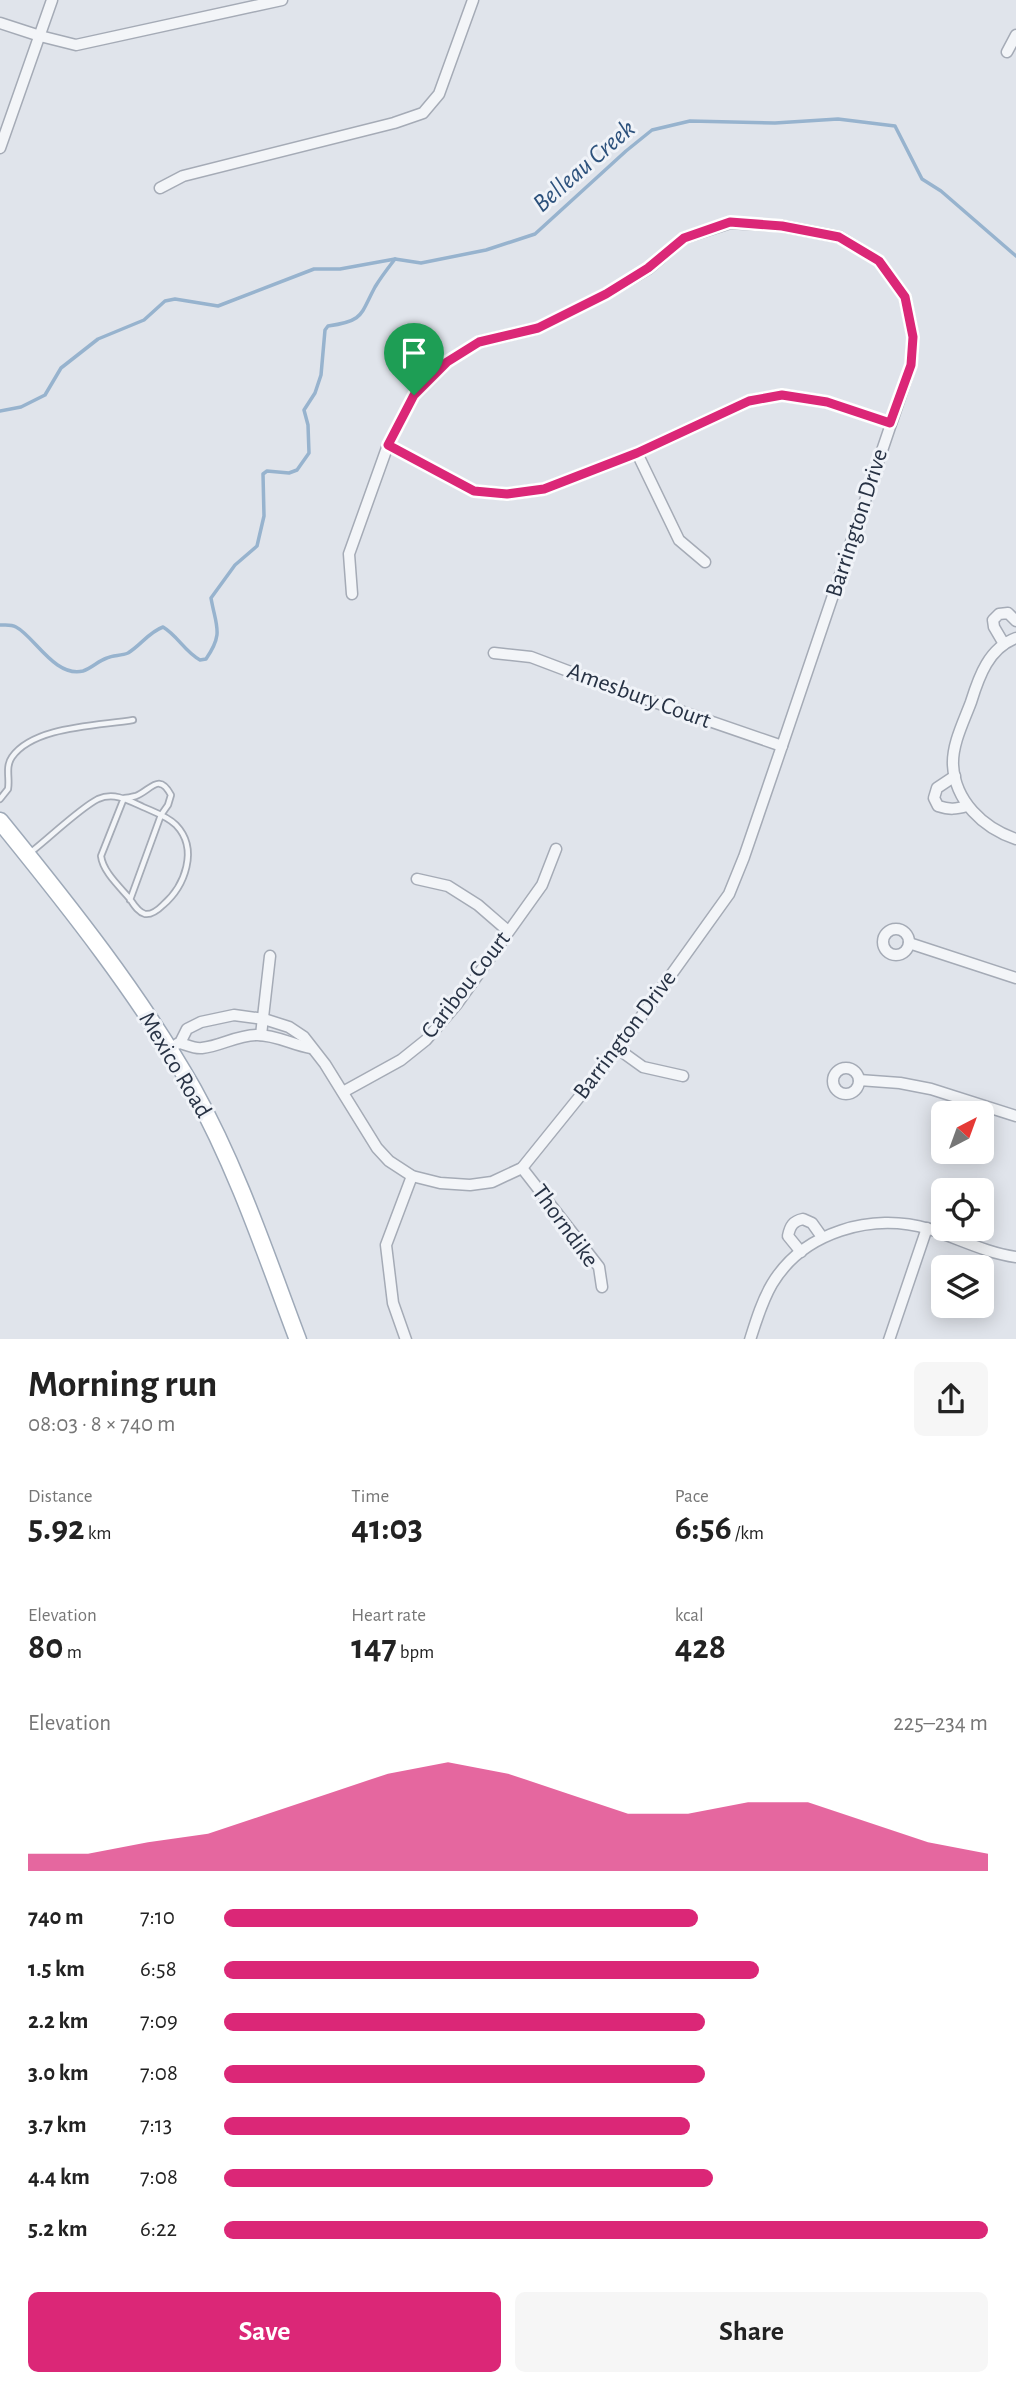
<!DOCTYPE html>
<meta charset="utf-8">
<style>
:root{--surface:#fff;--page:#f6f6f6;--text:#222;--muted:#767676;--accent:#db2777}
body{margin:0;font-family:"Alegreya Sans",sans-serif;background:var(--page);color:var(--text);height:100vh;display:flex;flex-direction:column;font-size:26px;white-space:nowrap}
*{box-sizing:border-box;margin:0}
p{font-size:23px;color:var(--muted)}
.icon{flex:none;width:38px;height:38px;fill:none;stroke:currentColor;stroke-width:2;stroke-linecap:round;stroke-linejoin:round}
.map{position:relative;height:1339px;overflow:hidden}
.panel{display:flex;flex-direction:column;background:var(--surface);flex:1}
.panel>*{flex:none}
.needle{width:46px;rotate:41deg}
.controls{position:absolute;left:931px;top:1101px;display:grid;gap:14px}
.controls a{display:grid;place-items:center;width:63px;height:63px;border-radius:10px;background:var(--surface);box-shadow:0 4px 18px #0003;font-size:35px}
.pin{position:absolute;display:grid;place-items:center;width:60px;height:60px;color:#fff;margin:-72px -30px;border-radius:50% 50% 50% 0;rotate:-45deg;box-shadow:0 0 7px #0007}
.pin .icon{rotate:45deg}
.round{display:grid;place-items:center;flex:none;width:74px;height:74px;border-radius:10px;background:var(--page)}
.headline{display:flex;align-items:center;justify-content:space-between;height:119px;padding:0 28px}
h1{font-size:38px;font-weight:600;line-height:52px}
.figures{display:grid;grid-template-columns:repeat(3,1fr);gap:10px;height:119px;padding:7px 28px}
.figures div{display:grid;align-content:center}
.figures b{font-size:35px;font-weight:600}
.figures small{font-size:19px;font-weight:400}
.figures p{font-size:19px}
.chart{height:196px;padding:14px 28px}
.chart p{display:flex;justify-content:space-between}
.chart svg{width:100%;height:126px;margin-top:7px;fill:var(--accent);opacity:.7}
.button{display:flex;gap:14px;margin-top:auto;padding:14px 28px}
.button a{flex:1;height:80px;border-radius:10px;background:var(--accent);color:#fff;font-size:28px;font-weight:600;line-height:80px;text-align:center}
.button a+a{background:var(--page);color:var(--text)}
ul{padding:0 28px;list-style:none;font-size:23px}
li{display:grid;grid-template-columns:112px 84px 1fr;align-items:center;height:52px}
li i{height:18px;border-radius:9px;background:var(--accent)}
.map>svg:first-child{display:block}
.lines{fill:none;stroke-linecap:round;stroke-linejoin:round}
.stream{stroke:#97b3ce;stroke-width:3.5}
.service-casing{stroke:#a5abb6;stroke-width:8}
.minor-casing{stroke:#a5abb6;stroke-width:13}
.primary-casing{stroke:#9ea9b8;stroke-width:19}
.service{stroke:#f3f5f8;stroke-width:4.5}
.minor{stroke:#f3f5f8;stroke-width:10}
.primary{stroke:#fff;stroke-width:16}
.route-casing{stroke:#fff;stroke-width:14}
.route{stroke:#db2777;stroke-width:9}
.labels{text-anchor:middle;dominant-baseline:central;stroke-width:6;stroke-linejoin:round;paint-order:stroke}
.street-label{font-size:24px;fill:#273244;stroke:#f0f3f8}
.water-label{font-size:26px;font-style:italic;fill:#2c517c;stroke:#f0f3f8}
</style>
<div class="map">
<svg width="1016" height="1340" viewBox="0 0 1016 1340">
<rect width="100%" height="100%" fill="#e0e4eb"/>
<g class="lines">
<g class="stream">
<polyline points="0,411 21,407 45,395 61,368 98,339 144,320 165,301 175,299 218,306 314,269 340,269 395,259 421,263 486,250 535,234 626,151 652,130 690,121 775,123 838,119 895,126 922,179 941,191 1016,256"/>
<path d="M 0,625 C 6,625 11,624 16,627 C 34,636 55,678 83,671 C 92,668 98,661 107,658 C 113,655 121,656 128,653 C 141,645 149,632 163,627 C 178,636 184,651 200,660 L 206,659 C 224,633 216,627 211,598 L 235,565 L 257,546 L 264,516 L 263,474 L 267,471 L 289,473 L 297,470 L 309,453 L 308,425 L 304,410 L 315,393 L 321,375 L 325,330 L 328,326 C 364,321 360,315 375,287 C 381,277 388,268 395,259"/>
</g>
<g class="service-casing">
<g id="service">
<path d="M 0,799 L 8,789 C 10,778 5,767 12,757 C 34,726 98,726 133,720"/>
<path d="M 31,852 C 48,839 80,808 98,799 C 114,792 128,800 143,807 C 154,812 167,816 176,825 C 199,849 185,886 163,905 C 158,910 152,915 145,914 C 138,912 134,905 130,899 C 120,887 103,872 101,856 L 124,798 C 128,798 132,797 136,796 C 151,790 159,772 171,795 L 168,805 L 161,815 L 130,900"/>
</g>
</g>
<g class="minor-casing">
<g id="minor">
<polyline points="0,23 40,36 76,45 282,0"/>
<polyline points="1007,52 1016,35"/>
<polyline points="0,148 52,0"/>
<polyline points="160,188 183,176 394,123 423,113 439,94 473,0"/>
<polyline points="388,445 474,491 507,494 544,489 637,453 749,401 782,395 827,402 890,423"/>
<polyline points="637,453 679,540 705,562"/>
<path d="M 1016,638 C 989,648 979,676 971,702 C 964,721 952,744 953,765 C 955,801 983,828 1016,839"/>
<polyline points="1004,644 994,627 993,620 999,614 1008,613 1016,621"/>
<polyline points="494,653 531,657 605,685 782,746"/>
<path d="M 955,776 L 937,788 L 934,798 L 938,806 C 950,810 956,809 967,806"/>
<polyline points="417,879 448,886 478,905 508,931"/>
<circle cx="896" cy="942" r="13"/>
<polyline points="909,943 1016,978"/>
<polyline points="261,1035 270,956"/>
<polyline points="180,1043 187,1029 201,1022 234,1015 264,1019 289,1027 304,1037 325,1064 377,1148 389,1161 412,1176 440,1183 470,1185 492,1182 522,1168 618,1049 729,894 744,857 782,746 911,365 913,337 905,297 879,261 840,237 782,226 730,223 684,238 648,269 606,294 538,328 479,342 447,362 414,395 388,445 349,554 352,594"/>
<path d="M 177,1044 L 180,1043 C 187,1045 195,1049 202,1048 C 221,1046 237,1035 257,1035 C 277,1035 292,1045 311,1048"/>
<polyline points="618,1049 643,1067 683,1076"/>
<circle cx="846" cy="1081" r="13"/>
<polyline points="859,1080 900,1083 931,1089 1016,1116"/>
<polyline points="343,1092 401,1060 426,1040 457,1004 542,885 556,849"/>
<polyline points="522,1168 599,1267 602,1287"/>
<path d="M 801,1252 L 788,1236 C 790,1226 793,1221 803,1219 L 812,1223 L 822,1237"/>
<polyline points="406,1340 393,1303 386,1245 412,1176"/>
<path d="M 750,1340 C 756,1321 762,1301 772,1284 C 803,1232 872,1212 929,1229 C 958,1238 986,1253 1016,1257"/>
<polyline points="889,1340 927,1228"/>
</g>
</g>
<g class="primary-casing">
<path id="primary" d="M 0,821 C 69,906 139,994 193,1089 C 237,1168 266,1255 298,1340"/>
</g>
<use href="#service" class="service"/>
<use href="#minor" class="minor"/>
<use href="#primary" class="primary"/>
</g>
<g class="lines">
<g class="route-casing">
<polygon id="route" points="730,222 782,226 839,237 879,261 905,297 913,337 911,365 890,423 827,402 782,395 749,401 637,453 544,489 507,494 474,491 388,445 414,395 447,362 479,342 538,328 606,294 648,268 684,238"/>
</g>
<use href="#route" class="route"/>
</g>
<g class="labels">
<g class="street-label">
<text transform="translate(857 523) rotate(-72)">Barrington Drive</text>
<text transform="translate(639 696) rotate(20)">Amesbury Court</text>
<text transform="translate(466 985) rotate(-52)">Caribou Court</text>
<text transform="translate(625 1035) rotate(-53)">Barrington Drive</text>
<text transform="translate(175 1065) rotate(59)">Mexico Road</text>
<text transform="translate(565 1226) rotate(54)">Thorndike</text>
</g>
<g class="water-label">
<text transform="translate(584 166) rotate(-41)">Belleau Creek</text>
</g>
</g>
</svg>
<div class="controls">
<a><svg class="needle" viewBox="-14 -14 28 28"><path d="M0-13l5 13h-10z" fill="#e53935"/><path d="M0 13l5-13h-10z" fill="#767676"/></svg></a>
<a><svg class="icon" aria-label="locate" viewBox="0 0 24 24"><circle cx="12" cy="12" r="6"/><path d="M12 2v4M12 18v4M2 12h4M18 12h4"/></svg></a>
<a><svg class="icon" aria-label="layers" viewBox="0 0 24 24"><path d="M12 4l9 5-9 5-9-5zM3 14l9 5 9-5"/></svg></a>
</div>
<div class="pin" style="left:414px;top:395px;background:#1e9e55"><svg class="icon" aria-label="arrive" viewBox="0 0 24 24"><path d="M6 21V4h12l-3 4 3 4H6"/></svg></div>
</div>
<section class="panel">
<div class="headline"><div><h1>Morning run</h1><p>08:03 · 8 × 740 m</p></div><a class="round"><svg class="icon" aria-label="share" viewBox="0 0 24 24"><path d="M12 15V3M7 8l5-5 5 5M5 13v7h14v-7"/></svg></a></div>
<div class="figures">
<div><p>Distance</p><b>5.92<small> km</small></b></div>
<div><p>Time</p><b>41:03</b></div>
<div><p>Pace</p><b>6:56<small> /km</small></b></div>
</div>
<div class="figures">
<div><p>Elevation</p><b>80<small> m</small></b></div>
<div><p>Heart rate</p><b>147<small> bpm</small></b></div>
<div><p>kcal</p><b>428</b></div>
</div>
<div class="chart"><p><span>Elevation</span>225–234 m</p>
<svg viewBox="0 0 160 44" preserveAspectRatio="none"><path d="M0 44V38L10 38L20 34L30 31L40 24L50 17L60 10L70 6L80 10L90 17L100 24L110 24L120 20L130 20L140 27L150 34L160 38V44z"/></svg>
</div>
<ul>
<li><b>740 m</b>7:10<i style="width:62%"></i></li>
<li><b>1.5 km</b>6:58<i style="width:70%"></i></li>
<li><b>2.2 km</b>7:09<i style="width:63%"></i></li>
<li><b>3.0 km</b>7:08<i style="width:63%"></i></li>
<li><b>3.7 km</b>7:13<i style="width:61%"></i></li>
<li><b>4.4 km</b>7:08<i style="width:64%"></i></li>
<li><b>5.2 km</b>6:22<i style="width:100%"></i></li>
</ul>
<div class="button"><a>Save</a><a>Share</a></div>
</section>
